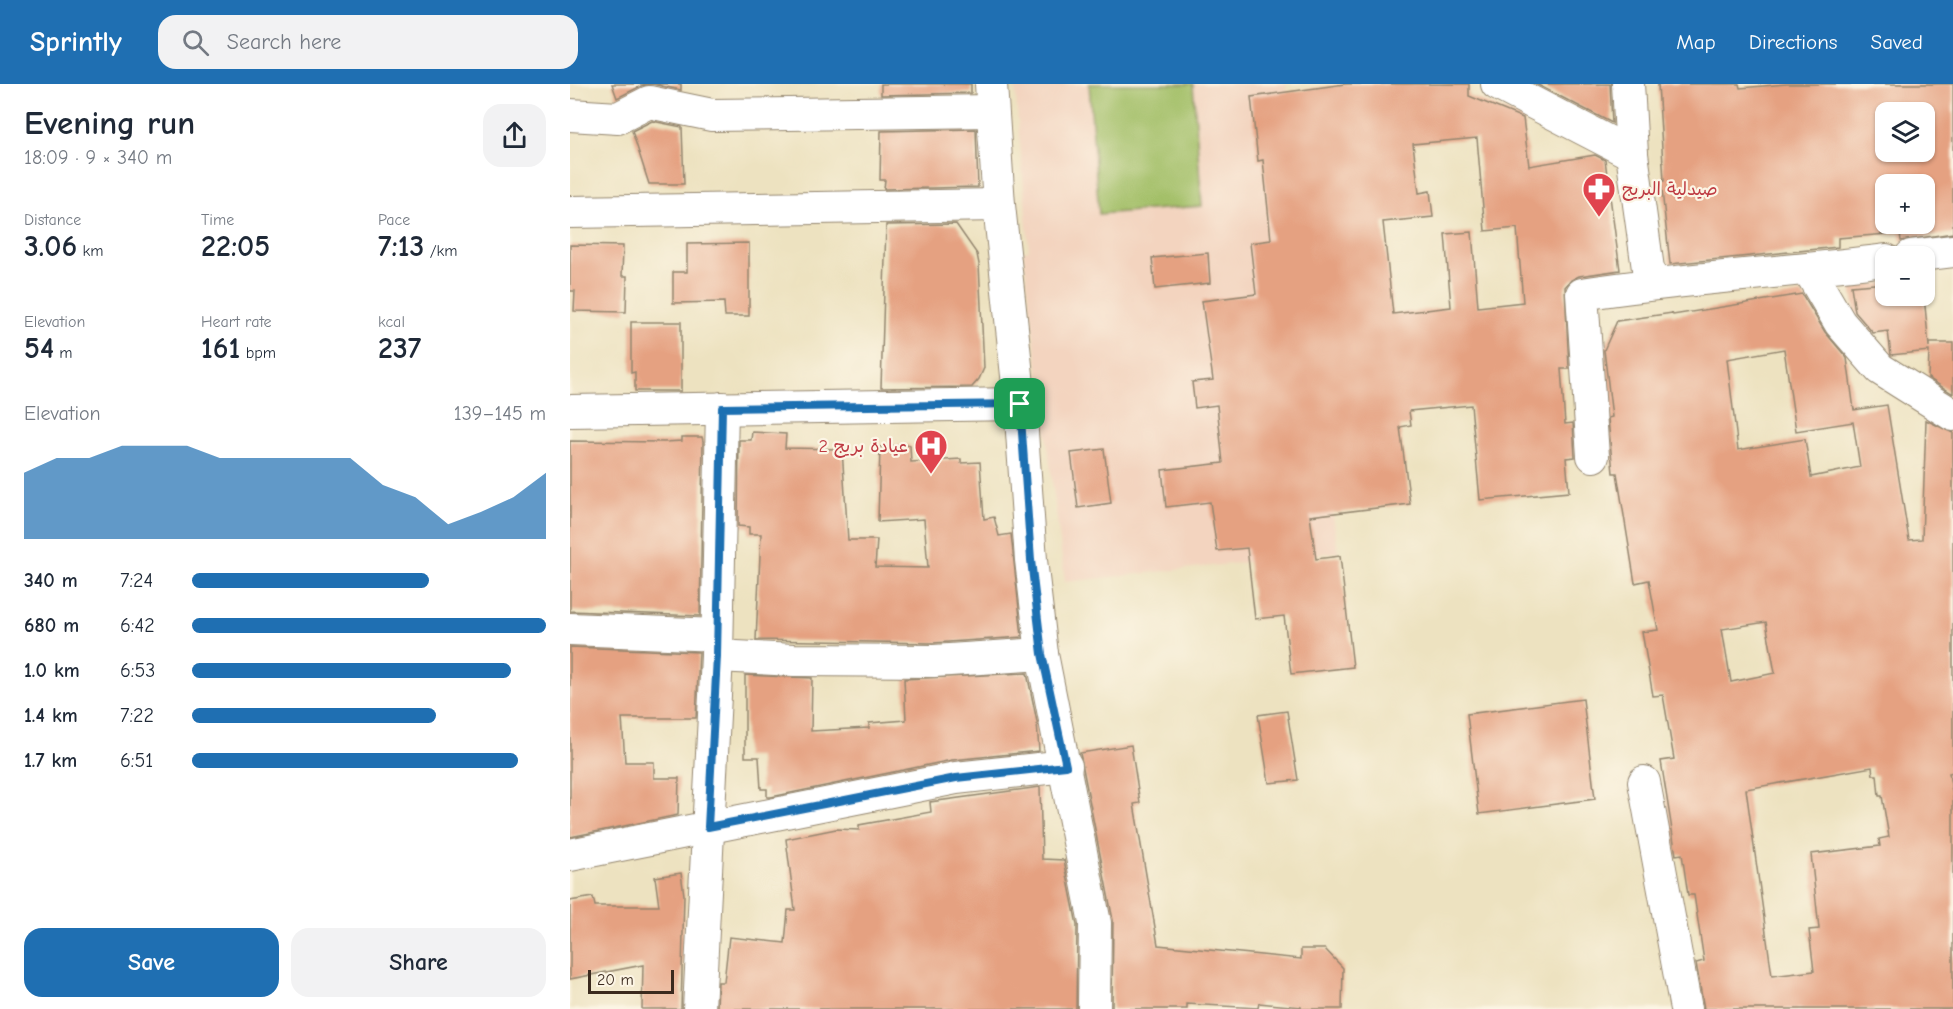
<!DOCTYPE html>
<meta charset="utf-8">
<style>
:root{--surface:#fff;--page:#f2f2f3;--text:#1f2937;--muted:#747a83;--accent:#1f6fb2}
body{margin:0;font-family:"Comic Neue","Playpen Sans Arabic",sans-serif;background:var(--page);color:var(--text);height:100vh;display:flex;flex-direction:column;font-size:22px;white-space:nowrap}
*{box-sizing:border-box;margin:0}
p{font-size:20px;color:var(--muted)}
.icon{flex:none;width:33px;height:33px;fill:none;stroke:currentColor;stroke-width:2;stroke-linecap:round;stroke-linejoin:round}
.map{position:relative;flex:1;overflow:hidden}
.details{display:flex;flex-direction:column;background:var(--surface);width:570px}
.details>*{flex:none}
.buttons{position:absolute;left:1305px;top:18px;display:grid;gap:12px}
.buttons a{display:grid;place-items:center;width:60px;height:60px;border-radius:12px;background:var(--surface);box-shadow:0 2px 4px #0004;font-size:30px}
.scale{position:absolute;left:18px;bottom:15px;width:86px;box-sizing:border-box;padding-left:6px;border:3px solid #3b2a1e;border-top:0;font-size:16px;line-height:21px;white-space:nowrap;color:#3b2a1e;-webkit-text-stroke:4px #fcf5e5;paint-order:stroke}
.pin{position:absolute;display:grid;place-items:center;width:51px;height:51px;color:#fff;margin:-26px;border-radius:12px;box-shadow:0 3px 9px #0006}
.round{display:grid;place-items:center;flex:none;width:63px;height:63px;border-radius:18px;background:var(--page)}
.summary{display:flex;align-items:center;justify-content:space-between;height:102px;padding:0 24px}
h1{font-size:33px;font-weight:700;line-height:45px}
.figures{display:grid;grid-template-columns:repeat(3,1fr);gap:9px;height:102px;padding:6px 24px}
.figures div{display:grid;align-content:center}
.figures b{font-size:30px;font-weight:700}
.figures small{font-size:16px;font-weight:400}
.figures p{font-size:16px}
.chart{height:168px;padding:12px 24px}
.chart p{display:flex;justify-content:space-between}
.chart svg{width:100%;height:108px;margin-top:6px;fill:var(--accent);opacity:.7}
.cta{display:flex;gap:12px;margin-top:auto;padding:12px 24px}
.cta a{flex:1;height:69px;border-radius:18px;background:var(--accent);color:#fff;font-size:24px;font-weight:700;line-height:69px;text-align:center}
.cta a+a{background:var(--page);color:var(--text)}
ul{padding:0 24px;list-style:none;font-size:20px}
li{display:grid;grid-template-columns:96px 72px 1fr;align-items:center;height:45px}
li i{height:15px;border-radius:8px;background:var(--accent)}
header{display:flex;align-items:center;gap:36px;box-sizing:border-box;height:84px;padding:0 30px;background:var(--accent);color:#fff}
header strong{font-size:28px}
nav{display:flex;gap:33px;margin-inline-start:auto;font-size:21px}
.search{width:420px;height:54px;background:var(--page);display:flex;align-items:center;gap:15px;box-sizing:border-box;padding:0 21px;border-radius:18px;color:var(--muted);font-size:22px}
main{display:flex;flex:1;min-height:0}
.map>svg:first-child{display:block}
.built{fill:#f3d4bf}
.green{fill:#a3bf67;stroke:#6f7442;stroke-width:1.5}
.building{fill:#e5a181;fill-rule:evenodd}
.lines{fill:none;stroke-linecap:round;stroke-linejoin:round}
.minor-casing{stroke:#94866f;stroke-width:34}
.minor{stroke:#fff;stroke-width:32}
.route-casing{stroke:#fff;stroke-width:12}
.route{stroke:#1f6fb2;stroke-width:8}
.labels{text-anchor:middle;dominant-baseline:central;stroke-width:4.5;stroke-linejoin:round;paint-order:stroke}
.health-label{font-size:18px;fill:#be3a42;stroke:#fcf5e5;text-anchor:start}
</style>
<header>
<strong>Sprintly</strong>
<div class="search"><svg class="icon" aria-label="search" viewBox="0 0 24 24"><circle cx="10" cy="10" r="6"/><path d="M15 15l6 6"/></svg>Search here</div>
<nav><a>Map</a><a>Directions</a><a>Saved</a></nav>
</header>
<main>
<section class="details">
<div class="summary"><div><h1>Evening run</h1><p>18:09 · 9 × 340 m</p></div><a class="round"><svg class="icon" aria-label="share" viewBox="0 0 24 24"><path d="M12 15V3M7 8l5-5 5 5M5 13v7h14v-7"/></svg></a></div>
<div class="figures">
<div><p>Distance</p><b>3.06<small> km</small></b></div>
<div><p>Time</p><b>22:05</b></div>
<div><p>Pace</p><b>7:13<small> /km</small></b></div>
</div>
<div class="figures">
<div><p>Elevation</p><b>54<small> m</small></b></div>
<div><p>Heart rate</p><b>161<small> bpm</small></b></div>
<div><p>kcal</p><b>237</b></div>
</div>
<div class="chart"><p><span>Elevation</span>139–145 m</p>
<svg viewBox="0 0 160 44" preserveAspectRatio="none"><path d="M0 44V17L10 11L20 11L30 6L40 6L50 6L60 11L70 11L80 11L90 11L100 11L110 22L120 27L130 38L140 33L150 27L160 17V44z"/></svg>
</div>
<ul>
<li><b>340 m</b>7:24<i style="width:67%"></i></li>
<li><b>680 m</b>6:42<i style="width:100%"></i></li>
<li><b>1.0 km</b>6:53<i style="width:90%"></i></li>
<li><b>1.4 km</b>7:22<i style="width:69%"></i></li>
<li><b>1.7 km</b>6:51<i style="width:92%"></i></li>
</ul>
<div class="cta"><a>Save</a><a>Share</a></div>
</section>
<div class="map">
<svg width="1383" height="925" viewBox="0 0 1383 925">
<rect width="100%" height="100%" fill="#fcf5e5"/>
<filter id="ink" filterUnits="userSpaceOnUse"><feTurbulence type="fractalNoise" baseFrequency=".0167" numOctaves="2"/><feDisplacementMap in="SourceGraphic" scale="12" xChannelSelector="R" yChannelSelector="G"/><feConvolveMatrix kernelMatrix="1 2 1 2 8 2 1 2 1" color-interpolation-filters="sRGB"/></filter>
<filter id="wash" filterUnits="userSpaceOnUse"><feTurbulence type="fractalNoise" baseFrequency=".008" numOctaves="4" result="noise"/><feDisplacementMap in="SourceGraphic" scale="24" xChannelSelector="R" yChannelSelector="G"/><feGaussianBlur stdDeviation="1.35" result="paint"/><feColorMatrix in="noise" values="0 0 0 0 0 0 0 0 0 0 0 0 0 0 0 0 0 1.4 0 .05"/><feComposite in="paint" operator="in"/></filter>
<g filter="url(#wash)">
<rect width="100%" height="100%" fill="#ede2c0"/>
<polygon class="built" points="445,0 716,0 746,306 768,468 495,498 453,167 459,166"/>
<polygon class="green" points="519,0 623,0 632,122 529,130"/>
<g id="blocks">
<g class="building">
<polygon points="42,0 111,0 111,6 82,0 71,2 47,14"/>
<polygon points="311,0 401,0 401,9 311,11"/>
<path d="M 775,0 L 899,0 L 899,12 L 953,34 L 959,82 L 1025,71 L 1035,76 L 1050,186 L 1009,192 L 1001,196 L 995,203 L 999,285 L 991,285 L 995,340 L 1003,339 L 1005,373 L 996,374 L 999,408 L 910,416 L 901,321 L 839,327 L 841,341 L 830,343 L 840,420 L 740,432 L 746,475 L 770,472 L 783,583 L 721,590 L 714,532 L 685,535 L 677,464 L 647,467 L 640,418 L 596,423 L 592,386 L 653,379 L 647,321 L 625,324 L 622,298 L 643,296 L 632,217 L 686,210 L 680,159 L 701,156 L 693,76 L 688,77 L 681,13 ZM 907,54 L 915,147 L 947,144 L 953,218 L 908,223 L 902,148 L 875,150 L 881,223 L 823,230 L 813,138 L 863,133 L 860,107 L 849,109 L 843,60 Z"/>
<polygon points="966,0 1040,0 1042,39"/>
<path d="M 1088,0 L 1169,0 L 1170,4 L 1217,0 L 1383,0 L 1383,149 L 1331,157 L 1330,149 L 1268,154 L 1268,163 L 1100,180 L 1091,97 L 1094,97 ZM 1316,28 L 1354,28 L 1354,68 L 1316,68 ZM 1316,100 L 1354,100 L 1354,140 L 1316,140 Z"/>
<polygon points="82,37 112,43 114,100 79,100 62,47"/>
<polygon points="406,45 408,103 314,105 315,96 310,96 311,47"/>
<polygon points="386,140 407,170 409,180 414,284 409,295 402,303 311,304 316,141"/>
<polygon points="179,159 179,232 155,232 154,218 103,219 103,188 117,188 117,160"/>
<polygon points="0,161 53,162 52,192 57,192 56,228 4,227 5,207 0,207"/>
<polygon points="638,169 640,199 585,205 582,174"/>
<polygon points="1316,199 1316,212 1354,212 1359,263 1359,259 1383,259 1383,310 1358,294 1359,267 1321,271 1318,247 1303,249 1285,228 1281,202"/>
<path d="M 1232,210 L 1255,248 L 1277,274 L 1284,326 L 1317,321 L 1339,456 L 1352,455 L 1356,336 L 1383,349 L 1383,688 L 1379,689 L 1383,714 L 1383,925 L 1134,925 L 1126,879 L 1134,877 L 1124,811 L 1118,811 L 1112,770 L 1106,771 L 1091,677 L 1104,675 L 1093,611 L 1083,612 L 1072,548 L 1088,546 L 1079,496 L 1065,499 L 1047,389 L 1043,389 L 1038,334 L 1042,333 L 1034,266 L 1047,237 L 1102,229 L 1103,231 ZM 1214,265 L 1226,347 L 1283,338 L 1290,383 L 1241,393 L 1235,355 L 1168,366 L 1157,275 ZM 1196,538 L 1205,589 L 1161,598 L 1152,545 ZM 1302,683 L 1303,691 L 1307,691 L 1309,712 L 1312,712 L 1319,753 L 1309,755 L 1310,762 L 1241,770 L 1249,845 L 1239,846 L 1244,887 L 1202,892 L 1176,705 Z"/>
<polygon points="61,238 111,238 111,307 65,307 65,288 61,289"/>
<polygon points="182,348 216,350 215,364 272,365 278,456 307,456 305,483 358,484 354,435 308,438 310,363 340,361 341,378 391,375 391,379 410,378 414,435 424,433 429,452 441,450 452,553 363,559 186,556 191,450 179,450 179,443 168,442 169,356 181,356"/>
<polygon points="112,353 132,353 133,357 130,532 0,527 0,357 94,358 112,357"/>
<polygon points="534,365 541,419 508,424 501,369"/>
<polygon points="0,563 129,568 126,634 52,634 55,678 84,678 84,694 109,694 108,731 0,753"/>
<polygon points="457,589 467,638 469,667 382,676 201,713 197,713 197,705 191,705 189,673 175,673 175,591 242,594 241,647 299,644 299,639 336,636 334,595"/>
<polygon points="1013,615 1025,715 909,730 897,630"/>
<polygon points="717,627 728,696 699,699 688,631"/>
<polygon points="561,661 570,719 564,720 588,861 731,875 731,865 755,865 773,884 772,925 731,925 731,923 689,919 688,924 617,920 617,925 542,925 543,836 510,669"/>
<polygon points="470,703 472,775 494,776 507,841 506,925 147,925 148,898 154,898 159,853 215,859 218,826 225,826 216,755 266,745 289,746 289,741 361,728 360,718"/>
<polygon points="111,789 114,811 111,925 72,925 73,881 0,895 0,817 23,813 25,822 89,822 85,793"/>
</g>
</g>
</g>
<g filter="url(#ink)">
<use href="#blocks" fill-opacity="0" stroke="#94866f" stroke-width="1.5"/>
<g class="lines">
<g class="minor-casing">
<g id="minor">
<polyline points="421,0 429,121 450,320 461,476 472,570 525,839 524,925"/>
<polyline points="927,0 1062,70"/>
<polyline points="1058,0 1062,70 1080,199"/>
<polyline points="0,31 48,34 79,18 142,31 422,27"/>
<polyline points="0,128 429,121"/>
<polyline points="1341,172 1383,167"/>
<polyline points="1239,186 1270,239 1310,285 1383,331"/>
<polyline points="0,327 450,320"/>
<path d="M 1023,372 L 1012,210 C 1113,194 1215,189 1316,176"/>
<polyline points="0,545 147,551"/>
<polyline points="147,572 224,576 364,577 472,570"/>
<polyline points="1074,698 1116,925"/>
<polyline points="0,771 386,694 496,682"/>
<polyline points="129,925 147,572 152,324"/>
</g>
</g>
<use href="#minor" class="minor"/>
</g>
</g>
<g class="lines" filter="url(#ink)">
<g class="route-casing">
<polygon id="route" points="450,320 461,476 472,570 496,682 386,694 138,743 147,572 152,324"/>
</g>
<use href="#route" class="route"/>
</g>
<defs>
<g id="pharmacy-pin" transform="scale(1.725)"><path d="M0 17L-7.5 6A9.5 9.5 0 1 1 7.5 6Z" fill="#e0444e" stroke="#fcf5e5"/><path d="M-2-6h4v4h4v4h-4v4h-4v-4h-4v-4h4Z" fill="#fff"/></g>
<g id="hospital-pin" transform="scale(1.725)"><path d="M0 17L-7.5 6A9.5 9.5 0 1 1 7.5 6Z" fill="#e0444e" stroke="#fcf5e5"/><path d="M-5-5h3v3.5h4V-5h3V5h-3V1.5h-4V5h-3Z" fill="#fff"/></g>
</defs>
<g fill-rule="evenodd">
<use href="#pharmacy-pin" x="1029" y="105"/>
<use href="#hospital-pin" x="361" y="362"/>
</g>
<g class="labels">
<g class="health-label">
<text x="1052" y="105">صيدلية البريج</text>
<text x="338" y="362" text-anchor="end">عيادة بريج 2</text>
</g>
</g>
</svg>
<div class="buttons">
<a><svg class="icon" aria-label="layers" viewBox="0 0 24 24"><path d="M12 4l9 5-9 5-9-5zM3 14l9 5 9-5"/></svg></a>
<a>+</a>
<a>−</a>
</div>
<div class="scale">20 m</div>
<div class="pin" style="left:450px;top:320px;background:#1e9e55"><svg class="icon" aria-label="arrive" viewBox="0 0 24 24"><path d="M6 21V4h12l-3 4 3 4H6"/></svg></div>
</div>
</main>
